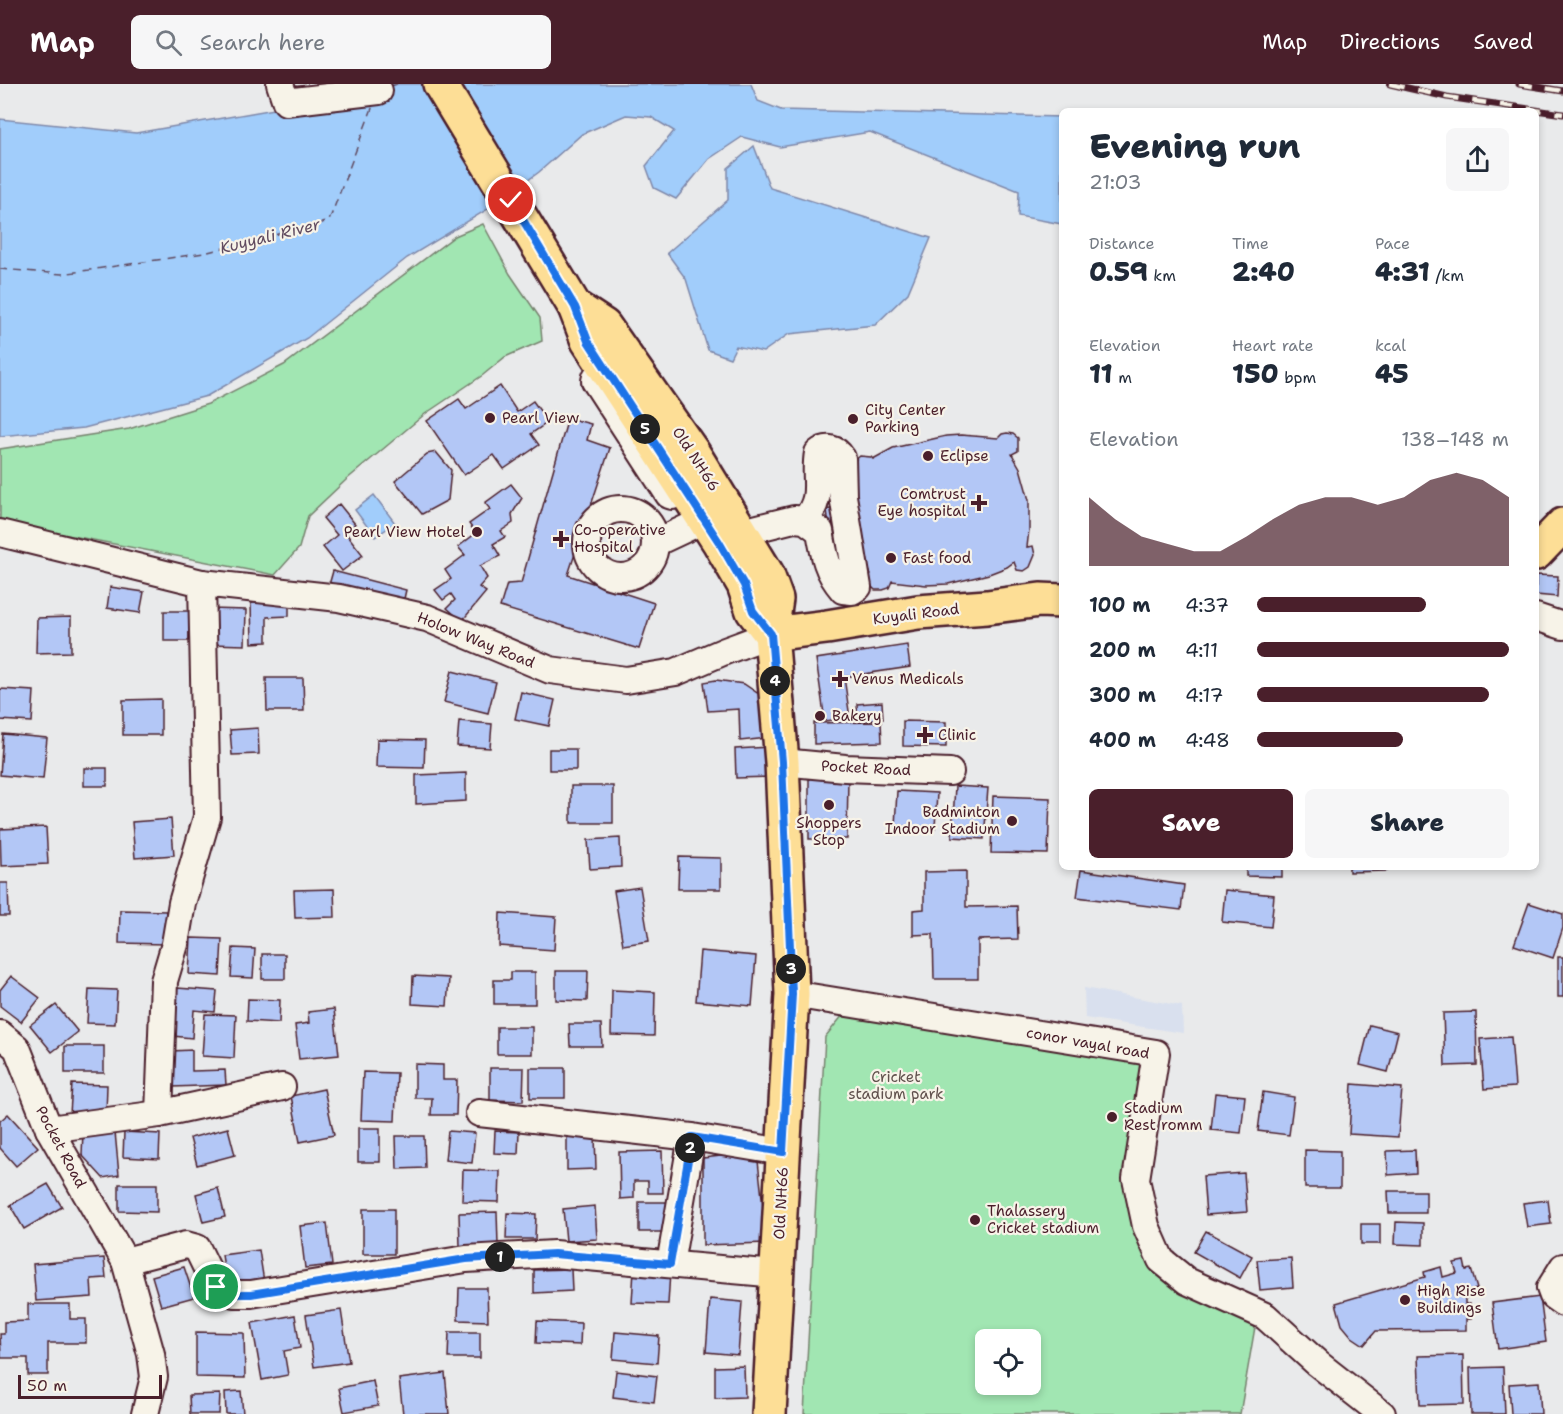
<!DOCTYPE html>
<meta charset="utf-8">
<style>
:root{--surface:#fff;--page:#f6f6f7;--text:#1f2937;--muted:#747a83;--accent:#4a1f2b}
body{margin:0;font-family:"Shantell Sans",sans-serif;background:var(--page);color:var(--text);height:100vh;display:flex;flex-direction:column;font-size:22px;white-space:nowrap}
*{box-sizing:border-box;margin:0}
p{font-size:20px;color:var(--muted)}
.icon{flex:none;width:33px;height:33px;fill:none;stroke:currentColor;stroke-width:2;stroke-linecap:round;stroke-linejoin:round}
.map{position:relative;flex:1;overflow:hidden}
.drawer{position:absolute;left:1059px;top:24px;width:480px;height:762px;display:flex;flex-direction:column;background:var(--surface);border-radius:9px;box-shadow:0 3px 9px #0003}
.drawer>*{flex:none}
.fabs{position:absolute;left:975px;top:1245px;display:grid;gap:12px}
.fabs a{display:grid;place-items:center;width:66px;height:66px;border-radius:9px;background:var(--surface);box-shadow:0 3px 9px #0003;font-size:30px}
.scale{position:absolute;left:18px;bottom:15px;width:144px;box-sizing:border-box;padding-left:6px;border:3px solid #4a1f2b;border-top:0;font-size:16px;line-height:21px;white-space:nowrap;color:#4a1f2b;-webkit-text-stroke:4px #f7f3e8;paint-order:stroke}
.pin{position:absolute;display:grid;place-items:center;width:51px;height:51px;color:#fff;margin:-26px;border:3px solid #fff;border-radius:50%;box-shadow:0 2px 6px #0007}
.km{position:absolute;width:30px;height:30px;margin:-15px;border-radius:50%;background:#222;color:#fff;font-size:16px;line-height:30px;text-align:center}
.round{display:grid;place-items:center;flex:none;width:63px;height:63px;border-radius:9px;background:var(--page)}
.head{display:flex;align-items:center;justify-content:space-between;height:102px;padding:0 30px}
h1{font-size:33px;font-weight:800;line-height:45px}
.figures{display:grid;grid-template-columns:repeat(3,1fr);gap:9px;height:102px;padding:6px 30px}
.figures div{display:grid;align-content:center}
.figures b{font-size:26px;font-weight:800}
.figures small{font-size:16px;font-weight:400}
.figures p{font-size:16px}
.chart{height:168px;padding:12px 30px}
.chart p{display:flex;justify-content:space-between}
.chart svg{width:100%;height:108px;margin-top:6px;fill:var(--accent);opacity:.7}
.cta{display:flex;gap:12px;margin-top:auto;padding:12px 30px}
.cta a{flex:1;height:69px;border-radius:9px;background:var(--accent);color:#fff;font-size:24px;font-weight:800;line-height:69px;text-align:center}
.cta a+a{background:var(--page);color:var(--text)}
ul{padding:0 30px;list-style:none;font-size:20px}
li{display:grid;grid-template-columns:96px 72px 1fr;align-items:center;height:45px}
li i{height:15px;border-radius:8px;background:var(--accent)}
header{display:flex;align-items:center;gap:36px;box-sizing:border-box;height:84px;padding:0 30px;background:var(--accent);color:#fff}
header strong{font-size:28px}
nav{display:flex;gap:33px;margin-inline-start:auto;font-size:21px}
.search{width:420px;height:54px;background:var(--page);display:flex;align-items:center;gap:15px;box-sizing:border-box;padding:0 21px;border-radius:9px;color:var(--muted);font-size:22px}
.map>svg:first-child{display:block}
.built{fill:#d9e0ee}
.green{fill:#a1e6b2;stroke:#76826e;stroke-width:1.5;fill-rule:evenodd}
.water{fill:#a1cdfb;stroke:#7e87a8;stroke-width:1.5}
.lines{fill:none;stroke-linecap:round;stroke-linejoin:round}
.ferry{stroke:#604a5f;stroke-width:1.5;stroke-dasharray:8 6;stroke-linecap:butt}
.building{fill:#b3c7f6;stroke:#4a1f2b;stroke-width:1.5}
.minor-casing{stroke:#4a1f2b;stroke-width:30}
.major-casing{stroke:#4a1f2b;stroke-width:38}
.minor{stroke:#f7f3e8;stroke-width:26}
.major{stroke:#fdde96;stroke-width:33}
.rail-casing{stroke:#4a1f2b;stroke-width:7}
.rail{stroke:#f7f3e8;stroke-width:4.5;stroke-dasharray:14;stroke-linecap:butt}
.route-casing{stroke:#fff;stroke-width:12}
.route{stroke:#1a73e8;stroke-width:8}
.poi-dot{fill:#4a1f2b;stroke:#f7f3e8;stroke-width:2}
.labels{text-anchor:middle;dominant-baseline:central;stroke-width:4.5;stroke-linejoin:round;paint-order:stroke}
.poi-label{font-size:15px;fill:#4a1f2b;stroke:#f7f3e8;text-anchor:start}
.street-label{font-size:15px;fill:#4a1f2b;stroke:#f7f3e8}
.park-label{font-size:15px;fill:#60514d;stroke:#f7f3e8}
.water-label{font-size:16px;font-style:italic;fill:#604a5f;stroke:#f7f3e8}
</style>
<header>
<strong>Map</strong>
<div class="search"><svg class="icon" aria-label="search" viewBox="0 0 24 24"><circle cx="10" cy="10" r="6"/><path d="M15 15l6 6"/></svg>Search here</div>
<nav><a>Map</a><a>Directions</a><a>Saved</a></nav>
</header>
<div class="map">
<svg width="1563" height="1330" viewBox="0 0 1563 1330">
<rect width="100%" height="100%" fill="#e9eaeb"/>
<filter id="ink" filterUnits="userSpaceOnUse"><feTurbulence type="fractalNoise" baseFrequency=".0167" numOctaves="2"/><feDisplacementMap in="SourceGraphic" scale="12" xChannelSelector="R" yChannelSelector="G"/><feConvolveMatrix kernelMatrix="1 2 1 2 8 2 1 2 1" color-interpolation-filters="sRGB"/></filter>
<g filter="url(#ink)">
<polygon class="built" points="1084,904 1182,922 1183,949 1085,934"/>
<g class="green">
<polygon points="483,140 510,190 540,234 542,257 505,273 483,291 425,330 346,396 308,432 299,464 275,491 0,438 0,365 129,345 208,320 284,281 455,152"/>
<path d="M 843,931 L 1145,976 L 1124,1100 L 1145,1171 L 1179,1202 L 1255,1243 L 1240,1330 L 804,1330 L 825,953 ZM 986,1256 L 1030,1256 L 1030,1300 L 986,1300 Z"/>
</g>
<g class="water">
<polygon points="388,0 751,0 758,17 781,26 1062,33 1062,140 1018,132 1019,107 870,48 780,63 742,53 709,75 676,115 654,104 646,82 674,47 651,33 626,31 582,50 539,88 493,122 407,174 307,254 207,312 84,344 0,352 0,35 136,49 379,7"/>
<polygon points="754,62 770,104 931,154 908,209 875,241 789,250 763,268 736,262 730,274 708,266 686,195 667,169 728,116 728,84"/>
<polygon points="374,411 395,439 375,453 355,426"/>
</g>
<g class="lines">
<g class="ferry">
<polyline points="391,2 397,0"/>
<polyline points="0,185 62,190 204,169 329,137 374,19"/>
</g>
</g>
<g class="building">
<polygon points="500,302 517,328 533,317 548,338 531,350 539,361 504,385 494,371 464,391 427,337 459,315 466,325"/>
<polygon points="568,334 591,340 587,356 610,364 568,491 654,519 639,565 500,523 507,500 521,499"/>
<polygon points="1007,349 1013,350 1018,354 1018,367 1012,370 1020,384 1029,416 1029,446 1027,463 1033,462 1035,471 1030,483 1024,487 1017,486 1014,478 1007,483 989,490 948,500 926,501 892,497 889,504 883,506 875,506 869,500 868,494 871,490 862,472 858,456 830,453 827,425 853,427 855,394 852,385 854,377 860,372 871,373 873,375 893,364 946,352 961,351 998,354 1002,350"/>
<polygon points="436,368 451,386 448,416 422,430 395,397 427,370"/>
<polygon points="511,400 522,414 512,430 513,439 501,447 505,453 493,460 500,472 480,482 487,494 479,503 486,508 462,537 447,524 455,516 451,510 443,516 435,506 451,495 445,486 465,471 458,463 476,449 469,440 490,425 485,419"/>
<polygon points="339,420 355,440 345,448 363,471 342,487 323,463 337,451 323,434"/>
<polygon points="333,487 406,506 403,519 329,501"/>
<polygon points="1536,491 1558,492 1557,513 1536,511"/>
<polygon points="110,503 144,508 140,529 107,524"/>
<polygon points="289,518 289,532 267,533 267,558 252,559 251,519"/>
<polygon points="211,525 246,526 245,561 210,560"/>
<polygon points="164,527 190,527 189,557 164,557"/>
<polygon points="71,533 71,568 36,569 37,534"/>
<polygon points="907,561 910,583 844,593 850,634 825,637 816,575"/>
<polygon points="452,587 496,598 488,629 444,618"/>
<polygon points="266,594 303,594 304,627 267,627"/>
<polygon points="716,596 744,600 763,613 768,654 740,657 739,625 708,627 704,598"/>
<polygon points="0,605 34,607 32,638 0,636"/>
<polygon points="521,608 555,616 549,642 515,635"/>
<polygon points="161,615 161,651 123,651 123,616"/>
<polygon points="882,618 883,635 858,638 857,620"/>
<polygon points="459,637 492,640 490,664 457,662"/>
<polygon points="903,637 946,638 946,663 903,662"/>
<polygon points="881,638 882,658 814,660 814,639"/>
<polygon points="258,644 259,670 232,671 230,646"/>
<polygon points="3,650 47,654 43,695 0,691"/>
<polygon points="377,655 425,656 424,684 376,683"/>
<polygon points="770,663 772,693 736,694 735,665"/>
<rect x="549" y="665" width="27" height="21"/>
<rect x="84" y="684" width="23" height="18"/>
<polygon points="466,689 466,717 416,720 416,691"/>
<polygon points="809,693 848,693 847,755 809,755"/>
<rect x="571" y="702" width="42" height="37"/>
<polygon points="955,702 988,704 984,755 952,753"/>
<polygon points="897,707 937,709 935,744 895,742"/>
<polygon points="993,712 1050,714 1048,770 991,769"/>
<polygon points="171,735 174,771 135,774 132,738"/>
<polygon points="46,743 48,780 1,782 0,745"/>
<polygon points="620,754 621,783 590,785 588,756"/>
<polygon points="679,773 721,774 721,805 678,805"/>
<polygon points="1246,783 1282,783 1282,793 1246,792"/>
<polygon points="1349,783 1387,783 1387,787 1349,788"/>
<polygon points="1081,786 1184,801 1181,826 1077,813"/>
<polygon points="966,787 966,823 1017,822 1018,855 978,856 978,895 934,895 933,850 913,851 913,826 924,825 924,788"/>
<polygon points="0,799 8,799 9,832 0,832"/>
<polygon points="640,803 649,857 623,861 614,807"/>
<polygon points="334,805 335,833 295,834 294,806"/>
<polygon points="1225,806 1274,811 1271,843 1222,838"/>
<polygon points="1529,819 1563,830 1563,844 1553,874 1514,861"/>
<polygon points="120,826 166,827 165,860 119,859"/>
<polygon points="500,829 556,833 554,866 499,862"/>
<polygon points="191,854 222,855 220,892 189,890"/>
<polygon points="233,864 255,865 253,894 231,893"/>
<polygon points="700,867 756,872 752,922 696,917"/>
<rect x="262" y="870" width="23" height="25"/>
<rect x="1558" y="873" width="5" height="40"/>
<polygon points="556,887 588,887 587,917 556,916"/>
<polygon points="511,888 535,888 535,920 494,920 494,896 511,896"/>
<polygon points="11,892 40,914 21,938 0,922 0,906"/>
<polygon points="413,892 449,894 447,922 412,920"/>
<polygon points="177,904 217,907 215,928 194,926 192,954 173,952"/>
<polygon points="89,905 117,906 115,940 87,939"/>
<polygon points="612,906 655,908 654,952 611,951"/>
<polygon points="248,915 280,916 279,939 247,937"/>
<polygon points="56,921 78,948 52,968 30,941"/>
<polygon points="334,925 339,971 299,975 295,941 309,939 308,928"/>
<polygon points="1476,928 1477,981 1445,982 1443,929"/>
<polygon points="205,930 236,931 234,974 202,972"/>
<polygon points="569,940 601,940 602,962 570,962"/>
<polygon points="1370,941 1398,948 1388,988 1360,981"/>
<rect x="497" y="943" width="35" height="27"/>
<polygon points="1511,953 1515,1003 1484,1005 1480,955"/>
<rect x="65" y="962" width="39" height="27"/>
<polygon points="192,966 192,987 225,986 226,1001 173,1003 171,967"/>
<polygon points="415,980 443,981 443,996 457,996 456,1031 431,1031 432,1014 415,1014"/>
<polygon points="490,984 524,984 523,1017 490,1016"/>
<rect x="530" y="984" width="35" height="30"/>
<polygon points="363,988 397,989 395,1037 361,1036"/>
<polygon points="72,1000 107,1001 106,1031 70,1030"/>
<polygon points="1352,1000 1402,1004 1398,1053 1349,1050"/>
<polygon points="324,1005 334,1051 300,1058 291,1012"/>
<polygon points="1263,1008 1294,1013 1289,1051 1258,1047"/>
<polygon points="1215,1009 1245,1012 1241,1049 1211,1046"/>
<polygon points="8,1030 38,1063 16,1082 0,1064 0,1037"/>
<polygon points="228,1044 235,1071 197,1081 190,1054"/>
<rect x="358" y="1044" width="22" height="34"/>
<polygon points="448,1047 475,1049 472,1079 445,1076"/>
<polygon points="495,1047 519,1048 518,1070 494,1069"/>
<polygon points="83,1048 115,1048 119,1091 103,1094 82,1071"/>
<polygon points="124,1048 160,1050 159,1075 123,1073"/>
<polygon points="396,1052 424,1052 425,1084 397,1085"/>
<polygon points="567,1052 595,1052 596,1085 567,1086"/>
<polygon points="1305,1066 1340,1067 1340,1104 1305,1104"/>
<polygon points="1415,1066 1416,1089 1388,1091 1387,1067"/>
<polygon points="662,1067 663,1109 648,1109 648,1097 634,1097 634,1114 620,1115 619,1068"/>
<polygon points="757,1068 767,1159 703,1161 703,1074"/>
<polygon points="463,1086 500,1087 499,1118 462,1117"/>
<polygon points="1244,1089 1247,1128 1206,1131 1203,1092"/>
<polygon points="48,1100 62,1123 24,1145 10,1121"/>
<polygon points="119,1100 157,1100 157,1128 119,1127"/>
<polygon points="218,1104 225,1133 203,1138 196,1110"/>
<polygon points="1388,1107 1426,1107 1426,1129 1389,1129"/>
<polygon points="1548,1116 1551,1140 1527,1143 1523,1119"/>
<polygon points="639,1118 672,1118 671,1148 639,1148"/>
<polygon points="595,1122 597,1155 566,1157 563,1125"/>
<rect x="363" y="1125" width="31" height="45"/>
<polygon points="497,1128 498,1161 460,1162 459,1129"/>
<polygon points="507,1129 536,1130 535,1155 506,1155"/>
<polygon points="1396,1138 1423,1139 1423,1161 1395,1160"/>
<polygon points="327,1139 332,1181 305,1184 300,1142"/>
<rect x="1361" y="1140" width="19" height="20"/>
<polygon points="1206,1147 1252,1172 1240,1194 1194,1168"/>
<polygon points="259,1166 264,1198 227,1203 222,1171"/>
<polygon points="104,1174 106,1194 91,1195 92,1213 36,1217 33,1180"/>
<polygon points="1291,1174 1293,1203 1260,1206 1257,1176"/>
<polygon points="1464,1177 1466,1186 1471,1185 1477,1205 1469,1207 1470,1213 1465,1214 1465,1220 1470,1220 1471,1235 1466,1235 1466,1246 1376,1247 1364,1261 1352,1253 1342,1241 1336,1219 1425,1193 1424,1188 1441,1183 1443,1193 1457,1189 1454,1179"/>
<polygon points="184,1183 194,1213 161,1222 152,1192"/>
<polygon points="571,1185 572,1207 534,1209 534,1186"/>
<polygon points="634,1186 670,1188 668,1220 632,1219"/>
<polygon points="459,1204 487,1204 488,1237 458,1236"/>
<polygon points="1540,1213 1546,1258 1498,1265 1492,1219"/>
<polygon points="710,1215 742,1218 738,1271 706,1268"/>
<polygon points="28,1220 70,1220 70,1235 86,1235 86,1259 48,1259 48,1291 28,1291 28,1274 1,1274 0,1250 4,1250 4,1238 28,1237"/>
<polygon points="341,1226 349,1278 314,1283 306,1231"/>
<polygon points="295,1231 300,1264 284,1267 288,1291 262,1296 252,1239"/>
<polygon points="537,1237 581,1239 580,1261 536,1259"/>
<polygon points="196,1248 244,1249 245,1294 196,1293"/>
<polygon points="449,1248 480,1248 480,1274 448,1274"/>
<polygon points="615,1248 659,1252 657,1279 613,1275"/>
<polygon points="1463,1271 1464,1320 1420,1321 1418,1272"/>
<polygon points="744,1282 745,1313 715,1314 715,1283"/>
<polygon points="1503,1283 1505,1330 1471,1330 1470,1284"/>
<polygon points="616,1287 657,1292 654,1318 613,1313"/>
<polygon points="445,1289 449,1330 403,1330 399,1295"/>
<polygon points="373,1297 378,1322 344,1328 339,1304"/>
<polygon points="1539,1298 1541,1330 1511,1330 1509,1300"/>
<polygon points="241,1307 243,1330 226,1330 225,1308"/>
<polygon points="220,1310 219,1330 190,1330 189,1311"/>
</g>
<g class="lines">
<g class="minor-casing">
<g id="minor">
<polyline points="280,0 286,18 379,7"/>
<polyline points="596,293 595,297 669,411 672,412"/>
<circle cx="621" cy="459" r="34"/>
<path d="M 742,448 L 794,435 L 805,436 L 820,447 C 824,471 827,488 843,506 L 852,507 L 858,503 L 843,412 L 842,374 C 836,364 827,362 818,369 C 813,397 825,411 805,436"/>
<polyline points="0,449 202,499 339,514 427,534 550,586 626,596 676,588 725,567 771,550"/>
<polyline points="655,459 704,436"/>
<polyline points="1536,533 1563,542"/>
<polyline points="782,678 845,684 950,688"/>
<polyline points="792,910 1156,969 1136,1095 1146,1142 1161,1176 1187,1197 1265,1232 1317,1279 1382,1330"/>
<polyline points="0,950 17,964 49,1045 125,1177 151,1270 154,1293 145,1330"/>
<polyline points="479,1029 692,1053 783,1068"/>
<polyline points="159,1030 164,897 175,860 182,819 207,733 202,499"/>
<polyline points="49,1045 159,1030 282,1003"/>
<polyline points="125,1177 186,1161 197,1164 216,1203 234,1210 251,1210 466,1175 554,1170 777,1190"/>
<polyline points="670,1180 692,1053"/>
<polyline points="1563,1183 1550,1204 1553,1212 1563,1219"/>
</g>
</g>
<g class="major-casing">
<g id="major">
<polyline points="440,0 575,223 588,257 719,458 744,501 753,527 771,550"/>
<polyline points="575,223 604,242 693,369 767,490 776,515 771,550 782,678 792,910 769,1330"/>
<polyline points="1536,469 1563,441"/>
<polyline points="771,550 827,543 918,528 987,523 1040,516 1062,517"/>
</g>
</g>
<use href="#minor" class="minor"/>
<use href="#major" class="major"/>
<g class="rail-casing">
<g id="rail">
<polyline points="1390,0 1447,13 1563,30"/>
<polyline points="1519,0 1563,7"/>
</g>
</g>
<use href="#rail" class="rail"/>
</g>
</g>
<g class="lines" filter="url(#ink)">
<g class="route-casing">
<polyline id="route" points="216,1203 234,1210 251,1210 466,1175 554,1170 670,1180 692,1053 783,1068 792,910 782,678 771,550 753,527 744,501 719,458 588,257 575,223 511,116"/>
</g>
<use href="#route" class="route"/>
</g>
<g class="poi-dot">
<circle cx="490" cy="334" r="6"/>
<circle cx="853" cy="335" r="6"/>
<circle cx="928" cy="372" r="6"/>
<path d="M976 410h6v6h6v6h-6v6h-6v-6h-6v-6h6z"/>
<circle cx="477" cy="448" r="6"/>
<path d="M558 446h6v6h6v6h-6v6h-6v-6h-6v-6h6z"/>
<circle cx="891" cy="474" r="6"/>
<path d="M837 586h6v6h6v6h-6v6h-6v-6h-6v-6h6z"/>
<circle cx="820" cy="632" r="6"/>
<path d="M922 642h6v6h6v6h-6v6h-6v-6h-6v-6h6z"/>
<circle cx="829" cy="721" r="6"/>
<circle cx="1012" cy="737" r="6"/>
<circle cx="1112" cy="1033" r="6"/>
<circle cx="975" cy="1136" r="6"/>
<circle cx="1405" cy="1216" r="6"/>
</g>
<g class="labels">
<g class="poi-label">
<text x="865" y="326">City Center<tspan x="865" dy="17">Parking</tspan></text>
<text x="502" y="334">Pearl View</text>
<text x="940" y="372">Eclipse</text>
<text x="966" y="410" text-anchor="end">Comtrust<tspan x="966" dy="17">Eye hospital</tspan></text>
<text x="574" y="446">Co-operative<tspan x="574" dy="17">Hospital</tspan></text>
<text x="465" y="448" text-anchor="end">Pearl View Hotel</text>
<text x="903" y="474">Fast food</text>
<text x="852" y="595">Venus Medicals</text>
<text x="832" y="632">Bakery</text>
<text x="938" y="651">Clinic</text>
<text x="1000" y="728" text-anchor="end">Badminton<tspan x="1000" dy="17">Indoor Stadium</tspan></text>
<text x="829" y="739" text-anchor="middle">Shoppers<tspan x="829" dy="17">Stop</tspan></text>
<text x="1124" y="1024">Stadium<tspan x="1124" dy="17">Rest romm</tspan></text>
<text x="987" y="1127">Thalassery<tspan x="987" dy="17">Cricket stadium</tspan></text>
<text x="1417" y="1207">High Rise<tspan x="1417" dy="17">Buildings</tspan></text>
</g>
<g class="street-label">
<text transform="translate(696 375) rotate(57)">Old NH66</text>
<text transform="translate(916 530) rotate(-7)">Kuyali Road</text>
<text transform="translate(476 556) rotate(22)">Holow Way Road</text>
<text transform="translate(866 684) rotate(3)">Pocket Road</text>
<text transform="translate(1088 959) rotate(10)">conor vayal road</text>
<text transform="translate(61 1063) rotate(62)">Pocket Road</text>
<text transform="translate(781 1119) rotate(-87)">Old NH66</text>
</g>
<g class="park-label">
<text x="896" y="993">Cricket<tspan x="896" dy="17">stadium park</tspan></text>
</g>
<g class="water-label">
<text transform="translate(270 152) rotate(-14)">Kuyyali River</text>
</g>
</g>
</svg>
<div class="fabs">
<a><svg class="icon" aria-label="locate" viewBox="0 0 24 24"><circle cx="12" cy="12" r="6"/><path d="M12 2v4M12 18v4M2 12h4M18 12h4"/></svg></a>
</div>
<div class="scale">50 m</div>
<div class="pin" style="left:216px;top:1203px;background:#1e9e55"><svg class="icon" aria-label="arrive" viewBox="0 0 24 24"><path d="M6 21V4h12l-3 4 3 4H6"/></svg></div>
<div class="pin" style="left:511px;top:116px;background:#d93025"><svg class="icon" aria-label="check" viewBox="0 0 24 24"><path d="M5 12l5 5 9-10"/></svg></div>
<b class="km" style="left:500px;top:1173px">1</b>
<b class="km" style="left:690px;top:1064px">2</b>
<b class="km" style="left:791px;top:885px">3</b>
<b class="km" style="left:775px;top:597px">4</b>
<b class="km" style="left:645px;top:345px">5</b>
<section class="drawer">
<div class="head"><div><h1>Evening run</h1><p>21:03</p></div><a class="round"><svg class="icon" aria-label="share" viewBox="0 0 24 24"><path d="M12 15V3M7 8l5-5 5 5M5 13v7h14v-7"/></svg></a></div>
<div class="figures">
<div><p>Distance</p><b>0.59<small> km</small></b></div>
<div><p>Time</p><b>2:40</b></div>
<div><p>Pace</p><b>4:31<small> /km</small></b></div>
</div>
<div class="figures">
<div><p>Elevation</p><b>11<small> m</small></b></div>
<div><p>Heart rate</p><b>150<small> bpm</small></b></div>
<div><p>kcal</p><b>45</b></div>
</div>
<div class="chart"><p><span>Elevation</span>138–148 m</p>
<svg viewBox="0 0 160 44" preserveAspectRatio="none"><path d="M0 44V16L10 25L20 32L30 35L40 38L50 38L60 32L70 25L80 19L90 16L100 16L110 19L120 16L130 9L140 6L150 9L160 16V44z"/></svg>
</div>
<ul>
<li><b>100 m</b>4:37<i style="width:67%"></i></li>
<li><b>200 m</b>4:11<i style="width:100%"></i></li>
<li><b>300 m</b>4:17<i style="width:92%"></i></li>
<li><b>400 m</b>4:48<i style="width:58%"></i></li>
</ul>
<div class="cta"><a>Save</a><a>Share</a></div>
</section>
</div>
